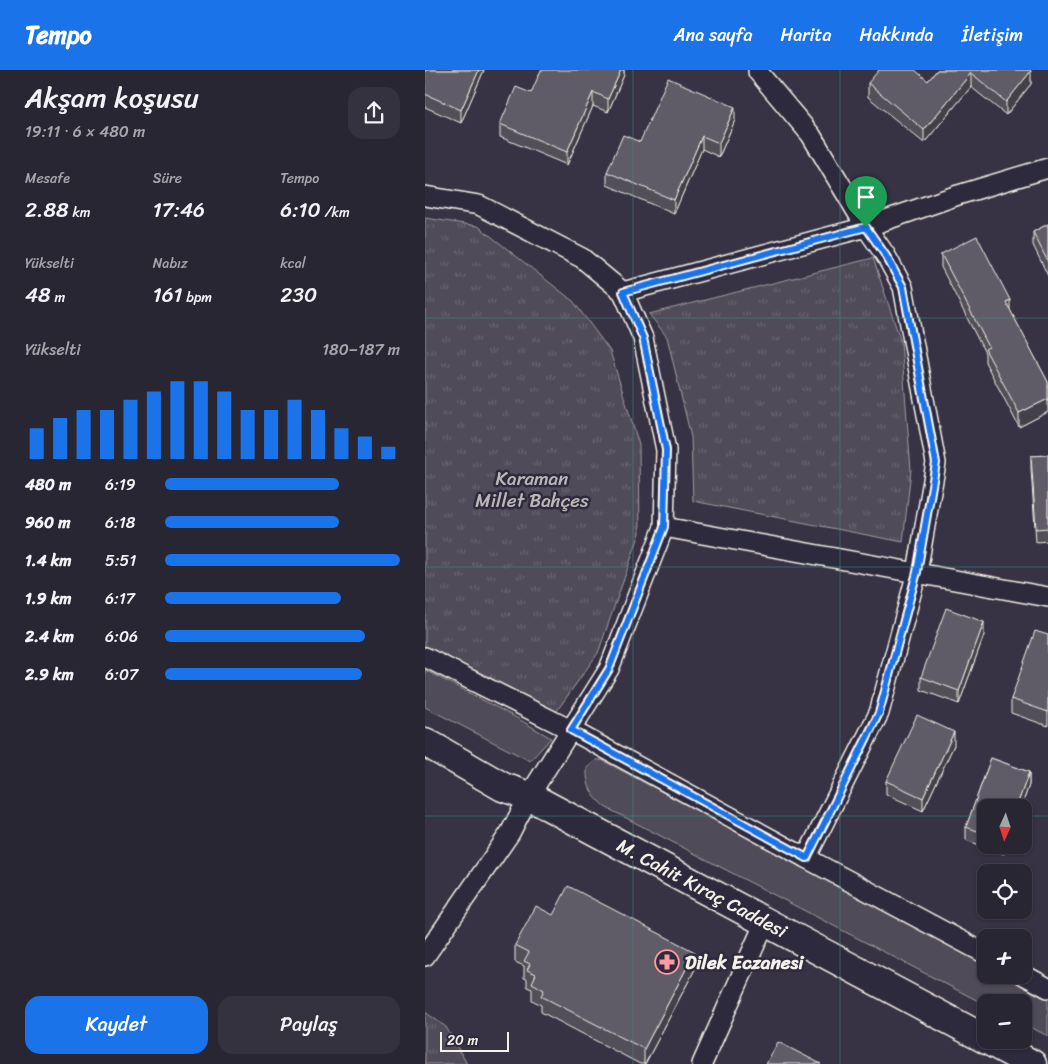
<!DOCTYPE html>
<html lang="tr">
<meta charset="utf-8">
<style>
:root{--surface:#292633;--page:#35323f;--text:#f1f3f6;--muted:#a5a5ac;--line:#45434e;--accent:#1a73e8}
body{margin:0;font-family:Sriracha,sans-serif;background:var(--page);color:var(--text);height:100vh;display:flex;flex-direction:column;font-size:19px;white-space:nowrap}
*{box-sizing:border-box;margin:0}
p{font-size:16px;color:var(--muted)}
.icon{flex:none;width:28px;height:28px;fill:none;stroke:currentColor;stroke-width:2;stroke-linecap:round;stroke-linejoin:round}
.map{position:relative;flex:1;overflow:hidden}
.details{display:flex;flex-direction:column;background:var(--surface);width:425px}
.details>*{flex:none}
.needle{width:32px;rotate:183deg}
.fabs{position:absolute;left:552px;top:729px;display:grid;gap:10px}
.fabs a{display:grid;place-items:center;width:55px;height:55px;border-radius:10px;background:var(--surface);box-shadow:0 1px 4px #0004,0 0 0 1px var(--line);font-size:25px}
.scale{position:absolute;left:15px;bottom:12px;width:69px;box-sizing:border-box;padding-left:5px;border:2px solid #f4f1e8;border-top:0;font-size:14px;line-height:18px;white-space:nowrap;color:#f4f1e8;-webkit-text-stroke:4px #2f2a3d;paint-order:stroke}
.pin{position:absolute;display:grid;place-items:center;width:42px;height:42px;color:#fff;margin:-51px -21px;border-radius:50% 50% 50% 0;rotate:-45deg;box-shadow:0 0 5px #0007}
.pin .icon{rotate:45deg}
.round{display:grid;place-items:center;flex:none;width:52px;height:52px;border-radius:15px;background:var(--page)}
.headline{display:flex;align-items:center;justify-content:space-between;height:85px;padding:0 25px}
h1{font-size:28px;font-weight:600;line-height:38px}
.figures{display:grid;grid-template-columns:repeat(3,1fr);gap:8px;height:85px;padding:5px 25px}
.figures div{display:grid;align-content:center}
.figures b{font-size:21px;font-weight:600}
.figures small{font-size:14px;font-weight:400}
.figures p{font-size:14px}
.chart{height:140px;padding:10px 25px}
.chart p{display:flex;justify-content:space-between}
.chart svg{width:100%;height:90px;margin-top:5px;stroke:var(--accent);stroke-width:6}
.cta{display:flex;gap:10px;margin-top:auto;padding:10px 25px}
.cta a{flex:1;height:58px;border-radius:15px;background:var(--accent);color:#fff;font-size:20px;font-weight:600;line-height:58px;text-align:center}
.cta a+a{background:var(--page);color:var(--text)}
ul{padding:0 25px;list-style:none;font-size:16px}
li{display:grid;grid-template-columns:80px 60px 1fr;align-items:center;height:38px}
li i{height:12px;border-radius:6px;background:var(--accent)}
header{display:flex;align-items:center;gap:30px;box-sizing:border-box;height:70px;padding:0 25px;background:var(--accent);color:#fff}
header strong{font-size:24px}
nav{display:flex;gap:28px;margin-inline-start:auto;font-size:18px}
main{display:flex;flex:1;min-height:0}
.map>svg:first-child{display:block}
.grass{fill:#504b59;stroke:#a29ea0}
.park{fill:url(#park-tufts);stroke:#a29ea0}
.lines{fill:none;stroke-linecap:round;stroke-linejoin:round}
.street-casing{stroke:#f4f1e8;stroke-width:22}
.secondary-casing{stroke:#f4f1e8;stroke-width:31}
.street{stroke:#2f2a3d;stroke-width:19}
.secondary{stroke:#2f2a3d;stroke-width:28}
.wall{fill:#524f59;stroke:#f4f1e8}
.shaded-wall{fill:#424048;stroke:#f4f1e8}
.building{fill:#5f5c67;stroke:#f4f1e8}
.route-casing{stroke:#fff;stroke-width:10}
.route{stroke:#1a73e8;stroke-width:6}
.grid{fill:none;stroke:#3d8f86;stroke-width:1;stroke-opacity:0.55}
.labels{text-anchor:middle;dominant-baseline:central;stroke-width:5;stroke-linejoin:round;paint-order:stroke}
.park-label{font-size:19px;fill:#bbb7b6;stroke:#2f2a3d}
.street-label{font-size:19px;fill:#f4f1e8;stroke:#2f2a3d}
.poi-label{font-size:19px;font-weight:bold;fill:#f4f1e8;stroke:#2f2a3d;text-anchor:start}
</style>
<header>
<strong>Tempo</strong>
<nav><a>Ana sayfa</a><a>Harita</a><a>Hakkında</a><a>İletişim</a></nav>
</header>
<main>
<section class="details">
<div class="headline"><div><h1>Akşam koşusu</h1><p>19:11 · 6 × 480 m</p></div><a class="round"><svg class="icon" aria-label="share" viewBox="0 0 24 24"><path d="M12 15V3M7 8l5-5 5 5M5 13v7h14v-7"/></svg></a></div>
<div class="figures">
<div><p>Mesafe</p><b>2.88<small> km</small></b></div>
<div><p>Süre</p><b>17:46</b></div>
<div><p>Tempo</p><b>6:10<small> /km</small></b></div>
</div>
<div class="figures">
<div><p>Yükselti</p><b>48<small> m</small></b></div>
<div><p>Nabız</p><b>161<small> bpm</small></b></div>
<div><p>kcal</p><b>230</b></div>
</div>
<div class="chart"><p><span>Yükselti</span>180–187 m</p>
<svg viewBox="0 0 160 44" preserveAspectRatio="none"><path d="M5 44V29M15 44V24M25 44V20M35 44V20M45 44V15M55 44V11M65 44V6M75 44V6M85 44V11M95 44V20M105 44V20M115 44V15M125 44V20M135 44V29M145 44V33M155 44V38"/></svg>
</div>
<ul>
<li><b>480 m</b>6:19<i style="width:74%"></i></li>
<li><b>960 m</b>6:18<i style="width:74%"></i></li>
<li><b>1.4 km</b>5:51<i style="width:100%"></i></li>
<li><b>1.9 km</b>6:17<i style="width:75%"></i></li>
<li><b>2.4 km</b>6:06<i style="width:85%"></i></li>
<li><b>2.9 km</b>6:07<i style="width:84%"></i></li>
</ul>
<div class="cta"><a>Kaydet</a><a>Paylaş</a></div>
</section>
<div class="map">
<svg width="623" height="994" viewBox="0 0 623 994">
<defs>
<pattern id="park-tufts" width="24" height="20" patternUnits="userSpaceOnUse" patternTransform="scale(1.25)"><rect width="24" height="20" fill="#504b59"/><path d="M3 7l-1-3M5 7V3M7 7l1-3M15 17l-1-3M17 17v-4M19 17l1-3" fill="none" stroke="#6a6571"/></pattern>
</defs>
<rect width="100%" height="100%" fill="#373244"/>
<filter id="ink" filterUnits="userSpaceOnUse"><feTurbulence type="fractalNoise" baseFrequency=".02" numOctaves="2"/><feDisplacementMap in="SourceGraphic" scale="10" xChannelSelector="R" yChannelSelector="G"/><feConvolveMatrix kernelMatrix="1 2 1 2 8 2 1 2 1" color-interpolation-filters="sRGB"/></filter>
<g filter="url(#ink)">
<g class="grass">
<polygon points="0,600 90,647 126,668 105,691 0,637"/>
<path d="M 171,690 L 177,690 L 561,895 L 561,905 L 579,905 L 623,929 L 623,966 L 599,954 L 599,932 L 561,932 L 561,935 L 180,737 C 167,726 161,716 162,698 Z"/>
</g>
<g class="park">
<polygon points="0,148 53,156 148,231 185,281 214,375 215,463 173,583 131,642 0,576"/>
<polygon points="448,188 476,272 486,400 478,472 268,431 266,367 242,267 224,244"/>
<polygon points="0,942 21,957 42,994 0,994"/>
</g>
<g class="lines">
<g class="street-casing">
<g id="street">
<polyline points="0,126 54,135 157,188 198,222 218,268 241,380 239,457 184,599 104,726 85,763 0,886"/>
<polyline points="198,222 441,157 533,125 623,98"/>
<polyline points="239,457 623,527"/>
<polyline points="0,587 146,660 381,788 454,643 492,502 511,393 478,217 461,186 441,157 386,65 333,2"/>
<polyline points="381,788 561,884"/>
<polyline points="599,905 623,918"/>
<polyline points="277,994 340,852"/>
</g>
</g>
<g class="secondary-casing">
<polyline id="secondary" points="0,672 78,717 104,726 607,994"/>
</g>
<use href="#street" class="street"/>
<use href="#secondary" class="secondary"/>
</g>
<g class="wall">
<polygon points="0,0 59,0 36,53 0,37"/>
<polygon points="199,0 199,5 183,42 168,36 142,95 75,67 75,54 106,23"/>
<polygon points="512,0 605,0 606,14 581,45 546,17 499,73 443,27 443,13 503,11"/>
<polygon points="310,50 294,87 277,79 249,144 182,115 182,102 215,72"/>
<polygon points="623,154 623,206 608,175 608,162"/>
<polygon points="516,184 585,240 623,312 623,342 594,357 560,292 560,283 516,197"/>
<polygon points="623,385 623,471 611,472 606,399 606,386"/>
<polygon points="559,565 534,634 496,620 496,607"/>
<polygon points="623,565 623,656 586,643 586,629"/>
<polygon points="529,675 498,741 461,724 461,711"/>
<polygon points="566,688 604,702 604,715 596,738 561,738 561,775 582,775 579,784 541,770 541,757"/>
<polygon points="128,845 270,899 220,994 215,994 116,942 116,935 107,930 107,919 102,917 102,909 99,908 99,896 90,892 90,875"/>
</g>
<g class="shaded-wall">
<polygon points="54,0 59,0 36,53 36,40"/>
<polygon points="196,0 199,0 199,5 183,42 183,29"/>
<polygon points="606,1 606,14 581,45 581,32"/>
<polygon points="546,3 546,17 499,73 499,60"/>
<polygon points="168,22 168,36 142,95 142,82"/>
<polygon points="310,37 310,50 294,87 294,73"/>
<polygon points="277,66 277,79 249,144 249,130"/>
<polygon points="585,230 585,244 581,232"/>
<polygon points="623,329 623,342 594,357 594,343"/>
<polygon points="559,552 559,565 534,634 534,621"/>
<polygon points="529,662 529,675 498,741 498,728"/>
<polygon points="604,702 604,715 596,738 591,738"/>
<polygon points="579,775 582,775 579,784"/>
<polygon points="270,882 270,899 220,994 219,994 219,979"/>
</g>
<g class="building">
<polygon points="0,0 54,0 36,40 0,24"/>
<polygon points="116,0 196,0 183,29 168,22 142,82 75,54 91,17 106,23"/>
<polygon points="454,0 490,0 503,11 512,0 605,0 606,1 581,32 546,3 499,60 443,13"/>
<polygon points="243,8 310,37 294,73 277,66 249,130 182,102 198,65 215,72"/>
<polygon points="623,154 623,192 608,162"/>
<polygon points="552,166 585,230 581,232 623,312 623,329 594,343 560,279 564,277 516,184"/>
<polygon points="623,385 623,458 611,459 606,386"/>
<polygon points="521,538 559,552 534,621 496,607"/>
<polygon points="610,561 623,565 623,642 586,629"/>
<polygon points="492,645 529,662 498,728 461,711"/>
<polygon points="566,688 604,702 591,738 561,738 561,764 541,757"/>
<polygon points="143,816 270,882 219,979 116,926 119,920 107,913 111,904 102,900 105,894 99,891 104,882 90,875 111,836 128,845"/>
<polygon points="353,972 396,994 341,994"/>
</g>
</g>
<g class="lines" filter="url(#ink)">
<g class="route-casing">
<polygon id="route" points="441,157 461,186 478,217 511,393 492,502 454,643 382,788 146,660 184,599 239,457 241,380 218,268 198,222"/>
</g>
<use href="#route" class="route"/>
</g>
<path class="grid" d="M 208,0 L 208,994M 415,0 L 415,994M 0,248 L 623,248M 0,497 L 623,497M 0,746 L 561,746M 599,746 L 623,746"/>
<defs>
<g id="pharmacy-ring" transform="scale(1.25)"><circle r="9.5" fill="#2f2a3d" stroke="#ff9aa2" stroke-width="1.5"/><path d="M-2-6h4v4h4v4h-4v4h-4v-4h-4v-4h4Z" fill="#ff9aa2"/></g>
</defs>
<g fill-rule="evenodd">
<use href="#pharmacy-ring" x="242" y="892"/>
</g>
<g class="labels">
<g class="park-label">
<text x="107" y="408">Karaman<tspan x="107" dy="22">Millet Bahçes</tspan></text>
</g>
<g class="street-label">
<text transform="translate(277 818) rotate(28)">M. Cahit Kıraç Caddesi</text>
</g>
<g class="poi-label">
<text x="260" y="892">Dilek Eczanesi</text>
</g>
</g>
</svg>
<div class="fabs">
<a><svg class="needle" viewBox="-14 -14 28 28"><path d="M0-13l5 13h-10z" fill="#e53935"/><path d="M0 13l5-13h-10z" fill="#a5a5ac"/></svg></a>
<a><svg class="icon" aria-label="locate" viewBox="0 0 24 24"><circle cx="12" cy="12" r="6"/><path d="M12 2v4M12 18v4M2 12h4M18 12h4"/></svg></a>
<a>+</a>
<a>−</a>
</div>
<div class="scale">20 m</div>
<div class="pin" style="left:441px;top:157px;background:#1e9e55"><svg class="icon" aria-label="arrive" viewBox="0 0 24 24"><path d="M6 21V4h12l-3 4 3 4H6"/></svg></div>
</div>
</main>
